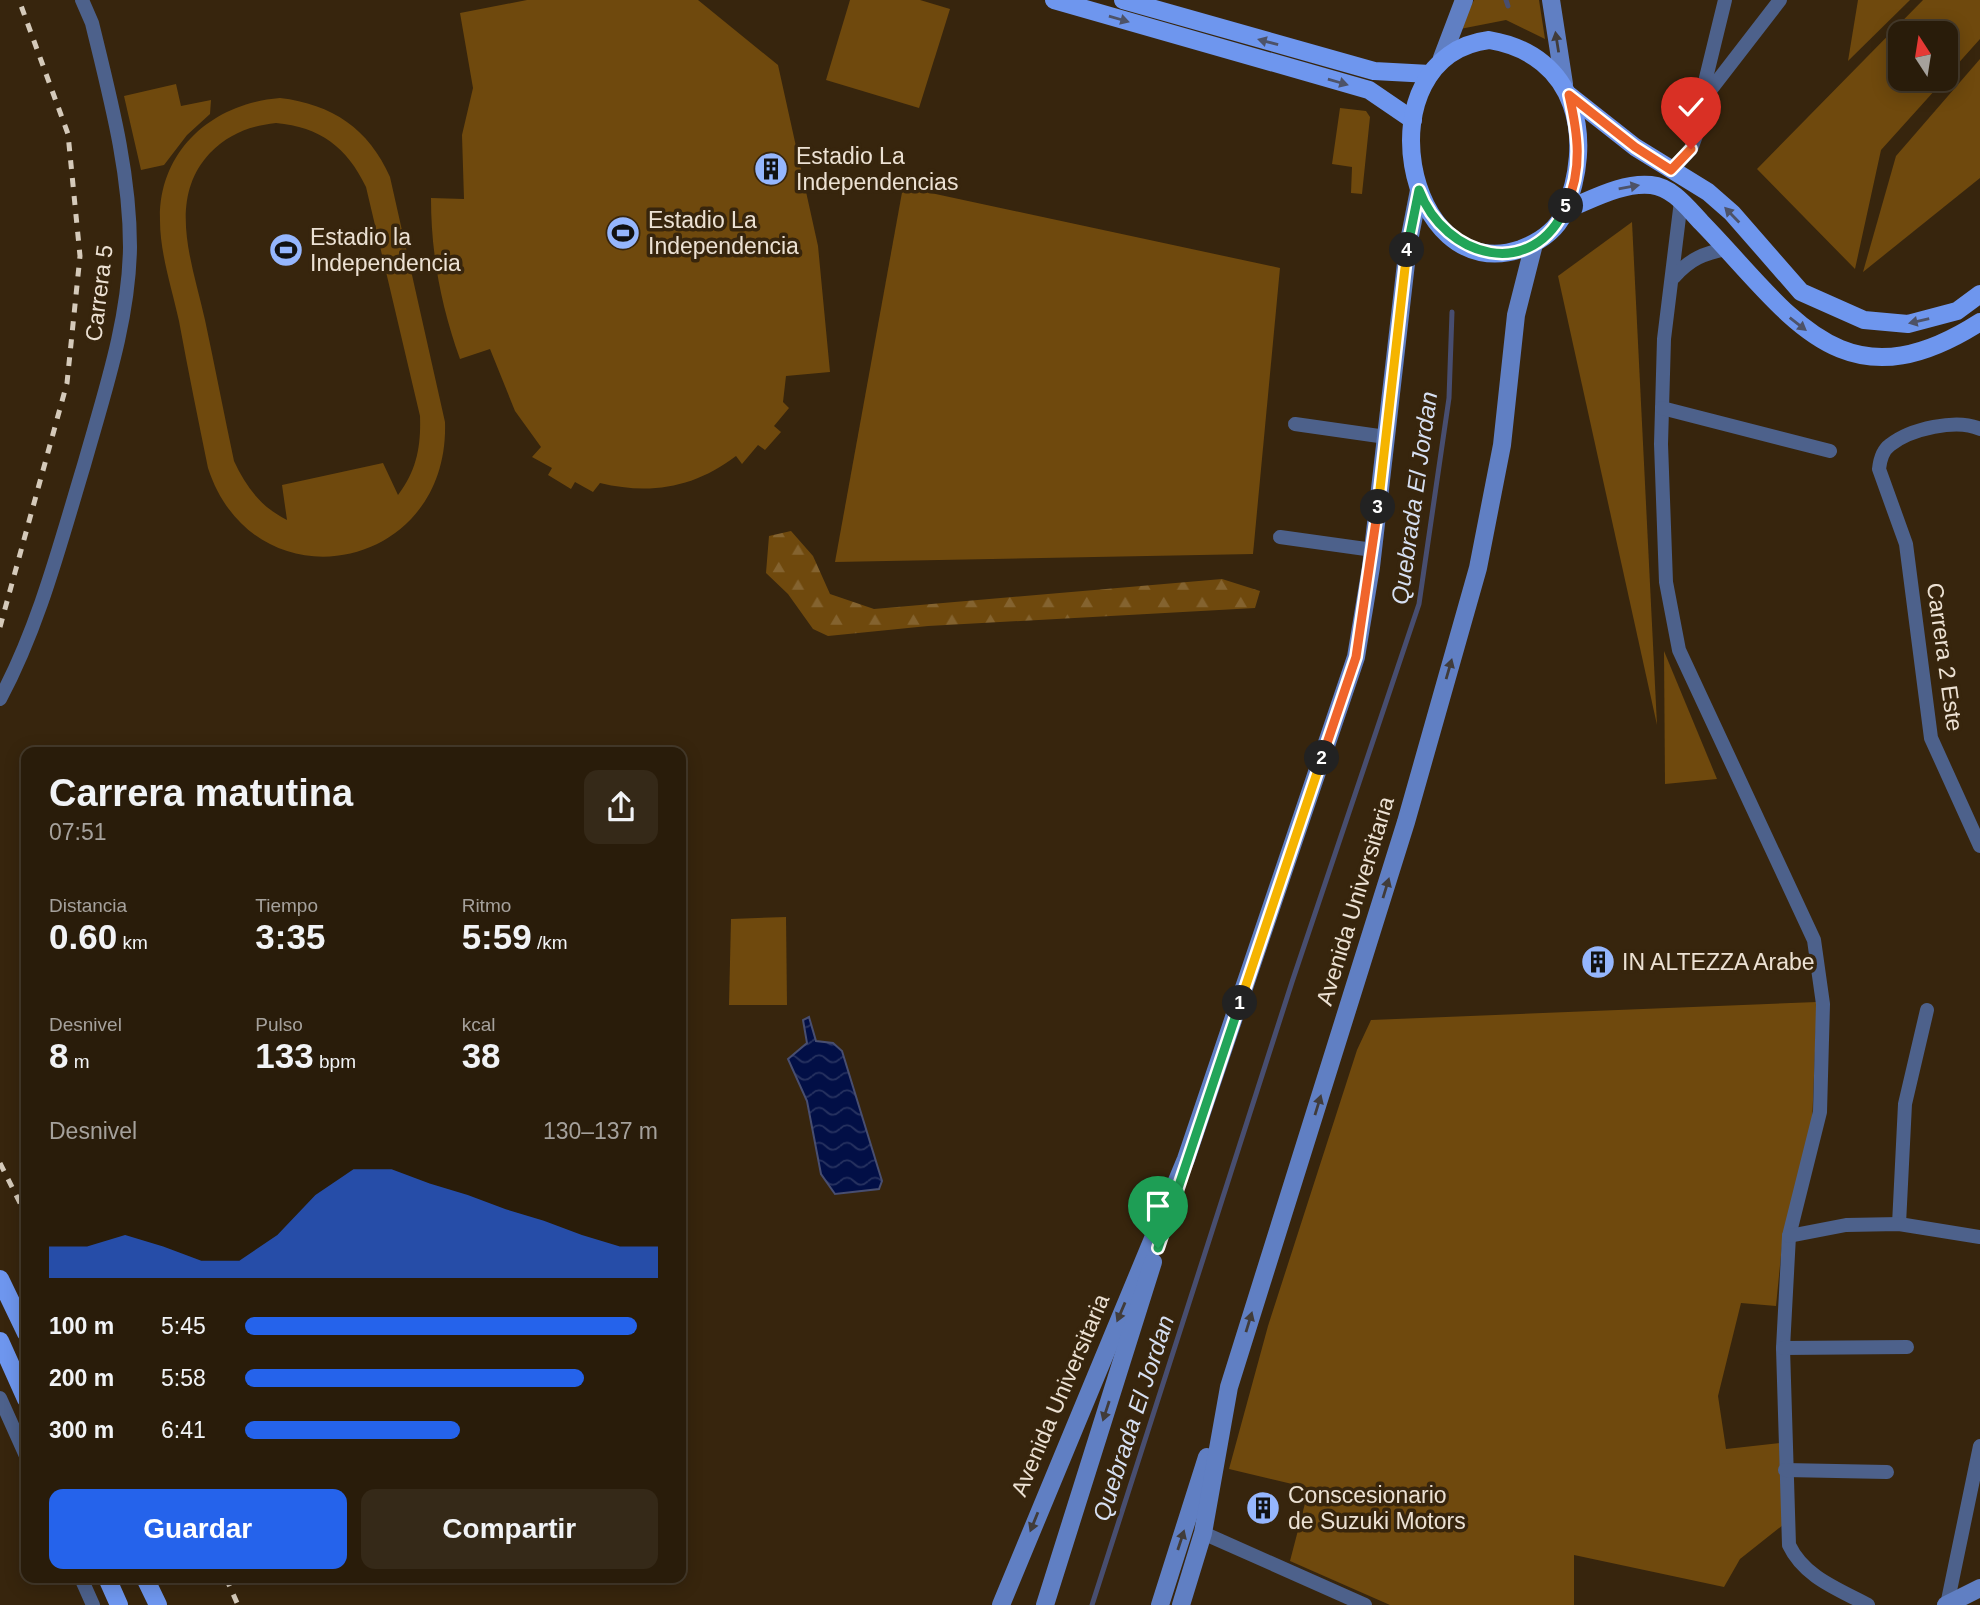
<!DOCTYPE html>
<html lang="es">
<meta charset="utf-8">
<style>
:root{--surface:#291c0a;--page:#352918;--text:#f1f3f6;--muted:#a5a19c;--line:#453a2b;--accent:#2563eb}
body{margin:0;font-family:Arial,sans-serif;background:var(--page);color:var(--text);height:100vh;display:flex;flex-direction:column;font-size:26px;white-space:nowrap}
*{box-sizing:border-box;margin:0}
p{font-size:23px;color:var(--muted)}
.icon{flex:none;width:38px;height:38px;fill:none;stroke:currentColor;stroke-width:2;stroke-linecap:round;stroke-linejoin:round}
.map{position:relative;flex:1;overflow:hidden}
.details{position:absolute;left:21px;top:747px;width:665px;height:836px;display:flex;flex-direction:column;background:var(--surface);border-radius:14px;box-shadow:0 4px 18px #0003,0 0 0 2px var(--line)}
.details>*{flex:none}
.needle{width:46px;rotate:348deg}
.buttons{position:absolute;left:1888px;top:21px;display:grid;gap:14px}
.buttons a{display:grid;place-items:center;width:70px;height:70px;border-radius:14px;background:var(--surface);box-shadow:0 4px 18px #0003,0 0 0 2px var(--line);font-size:35px}
.pin{position:absolute;display:grid;place-items:center;width:60px;height:60px;color:#fff;margin:-72px -30px;border-radius:50% 50% 50% 0;rotate:-45deg;box-shadow:0 0 7px #0007}
.pin .icon{rotate:45deg}
.km{position:absolute;width:35px;height:35px;margin:-18px;border-radius:50%;background:#222;color:#fff;font-size:19px;line-height:35px;text-align:center}
.round{display:grid;place-items:center;flex:none;width:74px;height:74px;border-radius:14px;background:var(--page)}
.overview{display:flex;align-items:center;justify-content:space-between;height:119px;padding:0 28px}
h1{font-size:38px;font-weight:700;line-height:52px}
.stats{display:grid;grid-template-columns:repeat(3,1fr);gap:10px;height:119px;padding:7px 28px}
.stats div{display:grid;align-content:center}
.stats b{font-size:35px;font-weight:700}
.stats small{font-size:19px;font-weight:400}
.stats p{font-size:19px}
.chart{height:196px;padding:14px 28px}
.chart p{display:flex;justify-content:space-between}
.chart svg{width:100%;height:126px;margin-top:7px;fill:var(--accent);opacity:.7}
.button{display:flex;gap:14px;margin-top:auto;padding:14px 28px}
.button a{flex:1;height:80px;border-radius:14px;background:var(--accent);color:#fff;font-size:28px;font-weight:700;line-height:80px;text-align:center}
.button a+a{background:var(--page);color:var(--text)}
ul{padding:0 28px;list-style:none;font-size:23px}
li{display:grid;grid-template-columns:112px 84px 1fr;align-items:center;height:52px}
li i{height:18px;border-radius:9px;background:var(--accent)}
.map>svg:first-child{display:block}
.green{fill:#6f490d;fill-rule:evenodd}
.forest{fill:url(#forest-firs)}
.water{fill:url(#water-waves);stroke:#484e70;stroke-width:2}
.lines{fill:none;stroke-linecap:round;stroke-linejoin:round}
.stream{stroke:#484e70;stroke-width:5}
.street{stroke:#4d618b;stroke-width:14}
.secondary{stroke:#607fc3;stroke-width:18}
.primary{stroke:#6e96ee;stroke-width:18}
.rail{stroke:#d5caba;stroke-width:5;stroke-dasharray:9 9;stroke-linecap:butt}
.oneway{fill:#4d5267}
.oneway2{fill:#413c3a}
.split-1-casing{stroke:#fff;stroke-width:14}
.split-2-casing{stroke:#fff;stroke-width:14}
.split-3-casing{stroke:#fff;stroke-width:14}
.split-4-casing{stroke:#fff;stroke-width:14}
.split-5-casing{stroke:#fff;stroke-width:14}
.split-6-casing{stroke:#fff;stroke-width:14}
.split-1{stroke:#22a559;stroke-width:9}
.split-2{stroke:#f5b400;stroke-width:9}
.split-3{stroke:#f0652b;stroke-width:9}
.split-4{stroke:#f5b400;stroke-width:9}
.split-5{stroke:#22a559;stroke-width:9}
.split-6{stroke:#f0652b;stroke-width:9}
.labels{text-anchor:middle;dominant-baseline:central;stroke-width:7;stroke-linejoin:round;paint-order:stroke}
.poi-label{font-size:23px;fill:#ece1d3;stroke:#37250d;text-anchor:start}
.street-label{font-size:23px;fill:#ece1d3;stroke:#37250d}
.water-label{font-size:24px;font-style:italic;fill:#d6dff1;stroke:#37250d}
</style>
<div class="map">
<svg width="1980" height="1605" viewBox="0 0 1980 1605">
<defs>
<pattern id="forest-firs" width="22" height="20" patternUnits="userSpaceOnUse" patternTransform="scale(1.75)"><rect width="22" height="20" fill="#6f490d"/><path d="M5 1l3.5 6h-7zM16 11l3.5 6h-7z" fill="#84632f"/></pattern>
<pattern id="water-waves" width="16" height="10" patternUnits="userSpaceOnUse" patternTransform="scale(1.75)"><rect width="16" height="10" fill="#020f46"/><path d="M0 5q4-4 8 0t8 0" fill="none" stroke="#273260"/></pattern>
</defs>
<rect width="100%" height="100%" fill="#37250d"/>
<g class="green">
<path d="M 527,0 L 698,0 L 778,65 L 818,246 L 830,372 L 786,376 L 783,402 L 789,408 L 774,426 L 781,432 L 765,450 L 758,445 L 742,464 L 736,456 C 694,488 650,495 600,483 L 593,492 L 575,482 L 571,489 L 548,475 L 552,468 L 532,457 L 541,447 L 515,411 L 490,349 L 460,359 C 441,306 431,254 431,198 L 464,199 L 462,135 L 473,88 L 460,13 Z"/>
<polygon points="850,0 920,0 950,9 919,108 826,80"/>
<polygon points="1474,0 1539,0 1545,39 1506,20 1460,29"/>
<polygon points="1858,0 1910,0 1848,61"/>
<polygon points="1923,0 1980,0 1980,39 1946,77 1946,33 1900,33 1900,79 1945,79 1881,150 1855,269 1757,169"/>
<polygon points="1980,59 1980,178 1863,272 1896,156"/>
<polygon points="176,84 181,106 211,100 210,114 187,135 164,165 141,170 124,96"/>
<path d="M 280,98 C 332,104 369,129 390,177 L 445,422 C 450,573 254,609 208,468 C 198,419 188,370 179,321 C 172,289 160,253 160,221 C 158,150 213,103 280,98 ZM 276,123 C 320,127 347,147 366,187 L 420,416 C 421,446 417,470 398,495 L 383,463 L 282,485 L 287,520 C 261,507 246,487 234,461 C 224,414 215,367 205,320 C 193,265 166,200 210,153 C 229,134 249,126 276,123 Z"/>
<polygon points="1340,108 1366,111 1370,117 1362,194 1351,193 1352,167 1332,164"/>
<polygon points="903,187 1280,268 1253,554 835,562"/>
<polygon points="1632,222 1657,725 1558,276"/>
<polygon points="1664,651 1717,779 1665,784"/>
<polygon points="786,917 787,1005 729,1005 731,919"/>
<polygon points="1817,1002 1812,1125 1783,1235 1776,1306 1741,1303 1718,1396 1726,1449 1780,1443 1783,1525 1740,1559 1724,1587 1574,1555 1574,1605 1390,1605 1290,1561 1309,1488 1229,1469 1268,1326 1357,1050 1371,1020"/>
</g>
<polygon class="forest" points="791,531 813,556 830,594 874,609 1222,579 1260,591 1255,608 928,626 828,636 813,629 788,594 766,573 769,536"/>
<polygon class="water" points="809,1017 816,1041 833,1043 842,1051 882,1181 879,1189 835,1194 821,1174 807,1101 788,1059 807,1043 803,1020"/>
<g class="lines">
<g class="stream">
<polyline points="1506,0 1508,6"/>
<polyline points="1092,1605 1292,982 1419,604 1449,398 1452,312"/>
</g>
<g class="street">
<polyline points="1702,101 1780,0"/>
<polyline points="1671,171 1691,149 1698,130 1704,86 1725,0"/>
<path d="M 1681,201 L 1664,339 L 1661,444 L 1666,582 L 1679,650 L 1814,940 L 1823,1004 L 1820,1112 L 1789,1236 L 1783,1348 L 1789,1545 C 1804,1577 1838,1589 1868,1605"/>
<path d="M 1674,277 C 1690,259 1704,253 1727,249"/>
<polyline points="1662,408 1830,451"/>
<polyline points="1295,424 1386,437"/>
<path d="M 1980,429 C 1957,418 1910,429 1890,445 C 1883,450 1880,460 1879,469 L 1906,544 L 1931,738 L 1980,846"/>
<polyline points="1280,537 1373,550"/>
<path d="M 0,699 C 39,626 60,544 84,465 C 104,394 129,321 130,247 C 130,171 110,97 92,23 L 82,0"/>
<polyline points="1899,1224 1905,1104 1927,1010"/>
<polyline points="1789,1236 1846,1225 1899,1224 1980,1237"/>
<polyline points="1783,1348 1907,1347"/>
<polyline points="0,1398 26,1456"/>
<polyline points="1785,1470 1887,1472"/>
<polyline points="1203,1533 1365,1605"/>
<polyline points="81,1578 93,1605"/>
<polyline points="1947,1605 1980,1446"/>
</g>
<g class="secondary">
<polyline points="1551,0 1564,84"/>
<polyline points="1442,58 1464,0"/>
<polyline points="1001,1605 1186,1159 1356,657 1371,567 1408,246 1419,190"/>
<polyline points="1045,1605 1153,1262"/>
<polyline points="1160,1605 1207,1457"/>
<polyline points="1181,1605 1203,1533 1229,1387 1406,822 1478,568 1502,445 1516,315 1534,244"/>
<polyline points="1946,1605 1980,1588"/>
</g>
<g class="primary">
<polyline points="1054,0 1369,90 1413,120"/>
<polyline points="1123,0 1374,71 1430,74"/>
<path d="M 1489,40 C 1578,55 1595,139 1564,213 C 1556,231 1539,242 1521,249 C 1404,289 1361,56 1489,40 Z"/>
<polyline points="1569,95 1635,147 1708,192 1732,213 1801,292 1864,320 1908,324 1957,311 1980,294"/>
<path d="M 1565,210 C 1591,200 1622,182 1651,185 C 1672,187 1687,207 1701,222 C 1790,313 1841,411 1980,322"/>
<polyline points="0,1279 26,1333"/>
<polyline points="0,1341 26,1399"/>
<polyline points="107,1578 119,1605"/>
<polyline points="145,1578 158,1605"/>
</g>
<g class="rail">
<polyline points="0,627 67,383 80,256 68,134 19,0"/>
<polyline points="0,1163 26,1215"/>
<polyline points="226,1578 238,1605"/>
</g>
</g>
<defs><path id="oneway-solid" d="M-6-.8H1V-3.2L6.5 0L1 3.2V.8H-6Z" transform="scale(1.75)"/></defs>
<g class="oneway">
<use href="#oneway-solid" transform="translate(1119 19) rotate(16)"/>
<use href="#oneway-solid" transform="translate(1268 42) rotate(-165)"/>
<use href="#oneway-solid" transform="translate(1338 82) rotate(16)"/>
<use href="#oneway-solid" transform="translate(1629 187) rotate(-10)"/>
<use href="#oneway-solid" transform="translate(1732 215) rotate(-134)"/>
<use href="#oneway-solid" transform="translate(1919 321) rotate(167)"/>
<use href="#oneway-solid" transform="translate(1798 324) rotate(38)"/>
</g>
<g class="oneway2">
<use href="#oneway-solid" transform="translate(1557 42) rotate(-99)"/>
<use href="#oneway-solid" transform="translate(1449 669) rotate(-74)"/>
<use href="#oneway-solid" transform="translate(1386 888) rotate(-73)"/>
<use href="#oneway-solid" transform="translate(1318 1105) rotate(-73)"/>
<use href="#oneway-solid" transform="translate(1121 1312) rotate(113)"/>
<use href="#oneway-solid" transform="translate(1249 1322) rotate(-73)"/>
<use href="#oneway-solid" transform="translate(1106 1411) rotate(108)"/>
<use href="#oneway-solid" transform="translate(1034 1522) rotate(112)"/>
<use href="#oneway-solid" transform="translate(1181 1540) rotate(-72)"/>
</g>
<g class="lines">
<g class="split-1-casing">
<polyline id="split-1" points="1158,1248 1240,1003"/>
</g>
<g class="split-2-casing">
<polyline id="split-2" points="1240,1003 1322,758"/>
</g>
<g class="split-3-casing">
<polyline id="split-3" points="1322,758 1356,657 1378,507"/>
</g>
<g class="split-4-casing">
<polyline id="split-4" points="1378,507 1407,250"/>
</g>
<g class="split-5-casing">
<path id="split-5" d="M 1407,250 L 1419,190 C 1445,259 1534,282 1566,206"/>
</g>
<g class="split-6-casing">
<path id="split-6" d="M 1566,206 C 1583,169 1578,134 1569,95 L 1635,147 L 1671,170 L 1691,149"/>
</g>
<use href="#split-1" class="split-1"/>
<use href="#split-2" class="split-2"/>
<use href="#split-3" class="split-3"/>
<use href="#split-4" class="split-4"/>
<use href="#split-5" class="split-5"/>
<use href="#split-6" class="split-6"/>
</g>
<defs>
<g id="building-disc" transform="scale(1.75)"><circle r="9.5" fill="#95b6fd" stroke="#37250d"/><path d="M-4-6H4V6H1V3H-1V6H-4ZM-2.5-4.3h1.7v1.8h-1.7ZM.8-4.3h1.7v1.8H.8ZM-2.5-1h1.7V.8h-1.7ZM.8-1h1.7V.8H.8Z" fill="#111"/></g>
<g id="stadium-disc" transform="scale(1.75)"><circle r="9.5" fill="#95b6fd" stroke="#37250d"/><path d="M0-5a6.5 5 0 1 0 0 10a6.5 5 0 1 0 0-10ZM-3.5-1.8h7v3.6h-7Z" fill="#111"/></g>
</defs>
<g fill-rule="evenodd">
<use href="#building-disc" x="771" y="169"/>
<use href="#stadium-disc" x="623" y="233"/>
<use href="#stadium-disc" x="286" y="250"/>
<use href="#building-disc" x="1598" y="962"/>
<use href="#building-disc" x="1263" y="1508"/>
</g>
<g class="labels">
<g class="poi-label">
<text x="796" y="156">Estadio La<tspan x="796" dy="26">Independencias</tspan></text>
<text x="648" y="220">Estadio La<tspan x="648" dy="26">Independencia</tspan></text>
<text x="310" y="237">Estadio la<tspan x="310" dy="26">Independencia</tspan></text>
<text x="1622" y="962">IN ALTEZZA Arabe</text>
<text x="1288" y="1495">Conscesionario<tspan x="1288" dy="26">de Suzuki Motors</tspan></text>
</g>
<g class="street-label">
<text transform="translate(99 293) rotate(-83)">Carrera 5</text>
<text transform="translate(1945 657) rotate(82)">Carrera 2 Este</text>
<text transform="translate(1355 901) rotate(-73)">Avenida Universitaria</text>
<text transform="translate(1060 1395) rotate(-67)">Avenida Universitaria</text>
</g>
<g class="water-label">
<text transform="translate(1414 498) rotate(-82)">Quebrada El Jordan</text>
<text transform="translate(1133 1418) rotate(-72)">Quebrada El Jordan</text>
</g>
</g>
</svg>
<div class="buttons">
<a><svg class="needle" viewBox="-14 -14 28 28"><path d="M0-13l5 13h-10z" fill="#e53935"/><path d="M0 13l5-13h-10z" fill="#a5a19c"/></svg></a>
</div>
<div class="pin" style="left:1158px;top:1248px;background:#1e9e55"><svg class="icon" aria-label="arrive" viewBox="0 0 24 24"><path d="M6 21V4h12l-3 4 3 4H6"/></svg></div>
<div class="pin" style="left:1691px;top:149px;background:#d93025"><svg class="icon" aria-label="check" viewBox="0 0 24 24"><path d="M5 12l5 5 9-10"/></svg></div>
<b class="km" style="left:1240px;top:1003px">1</b>
<b class="km" style="left:1322px;top:758px">2</b>
<b class="km" style="left:1378px;top:507px">3</b>
<b class="km" style="left:1407px;top:250px">4</b>
<b class="km" style="left:1566px;top:206px">5</b>
<section class="details">
<div class="overview"><div><h1>Carrera matutina</h1><p>07:51</p></div><a class="round"><svg class="icon" aria-label="share" viewBox="0 0 24 24"><path d="M12 15V3M7 8l5-5 5 5M5 13v7h14v-7"/></svg></a></div>
<div class="stats">
<div><p>Distancia</p><b>0.60<small> km</small></b></div>
<div><p>Tiempo</p><b>3:35</b></div>
<div><p>Ritmo</p><b>5:59<small> /km</small></b></div>
</div>
<div class="stats">
<div><p>Desnivel</p><b>8<small> m</small></b></div>
<div><p>Pulso</p><b>133<small> bpm</small></b></div>
<div><p>kcal</p><b>38</b></div>
</div>
<div class="chart"><p><span>Desnivel</span>130–137 m</p>
<svg viewBox="0 0 160 44" preserveAspectRatio="none"><path d="M0 44V33L10 33L20 29L30 33L40 38L50 38L60 29L70 15L80 6L90 6L100 11L110 15L120 20L130 24L140 29L150 33L160 33V44z"/></svg>
</div>
<ul>
<li><b>100 m</b>5:45<i style="width:95%"></i></li>
<li><b>200 m</b>5:58<i style="width:82%"></i></li>
<li><b>300 m</b>6:41<i style="width:52%"></i></li>
</ul>
<div class="button"><a>Guardar</a><a>Compartir</a></div>
</section>
</div>
